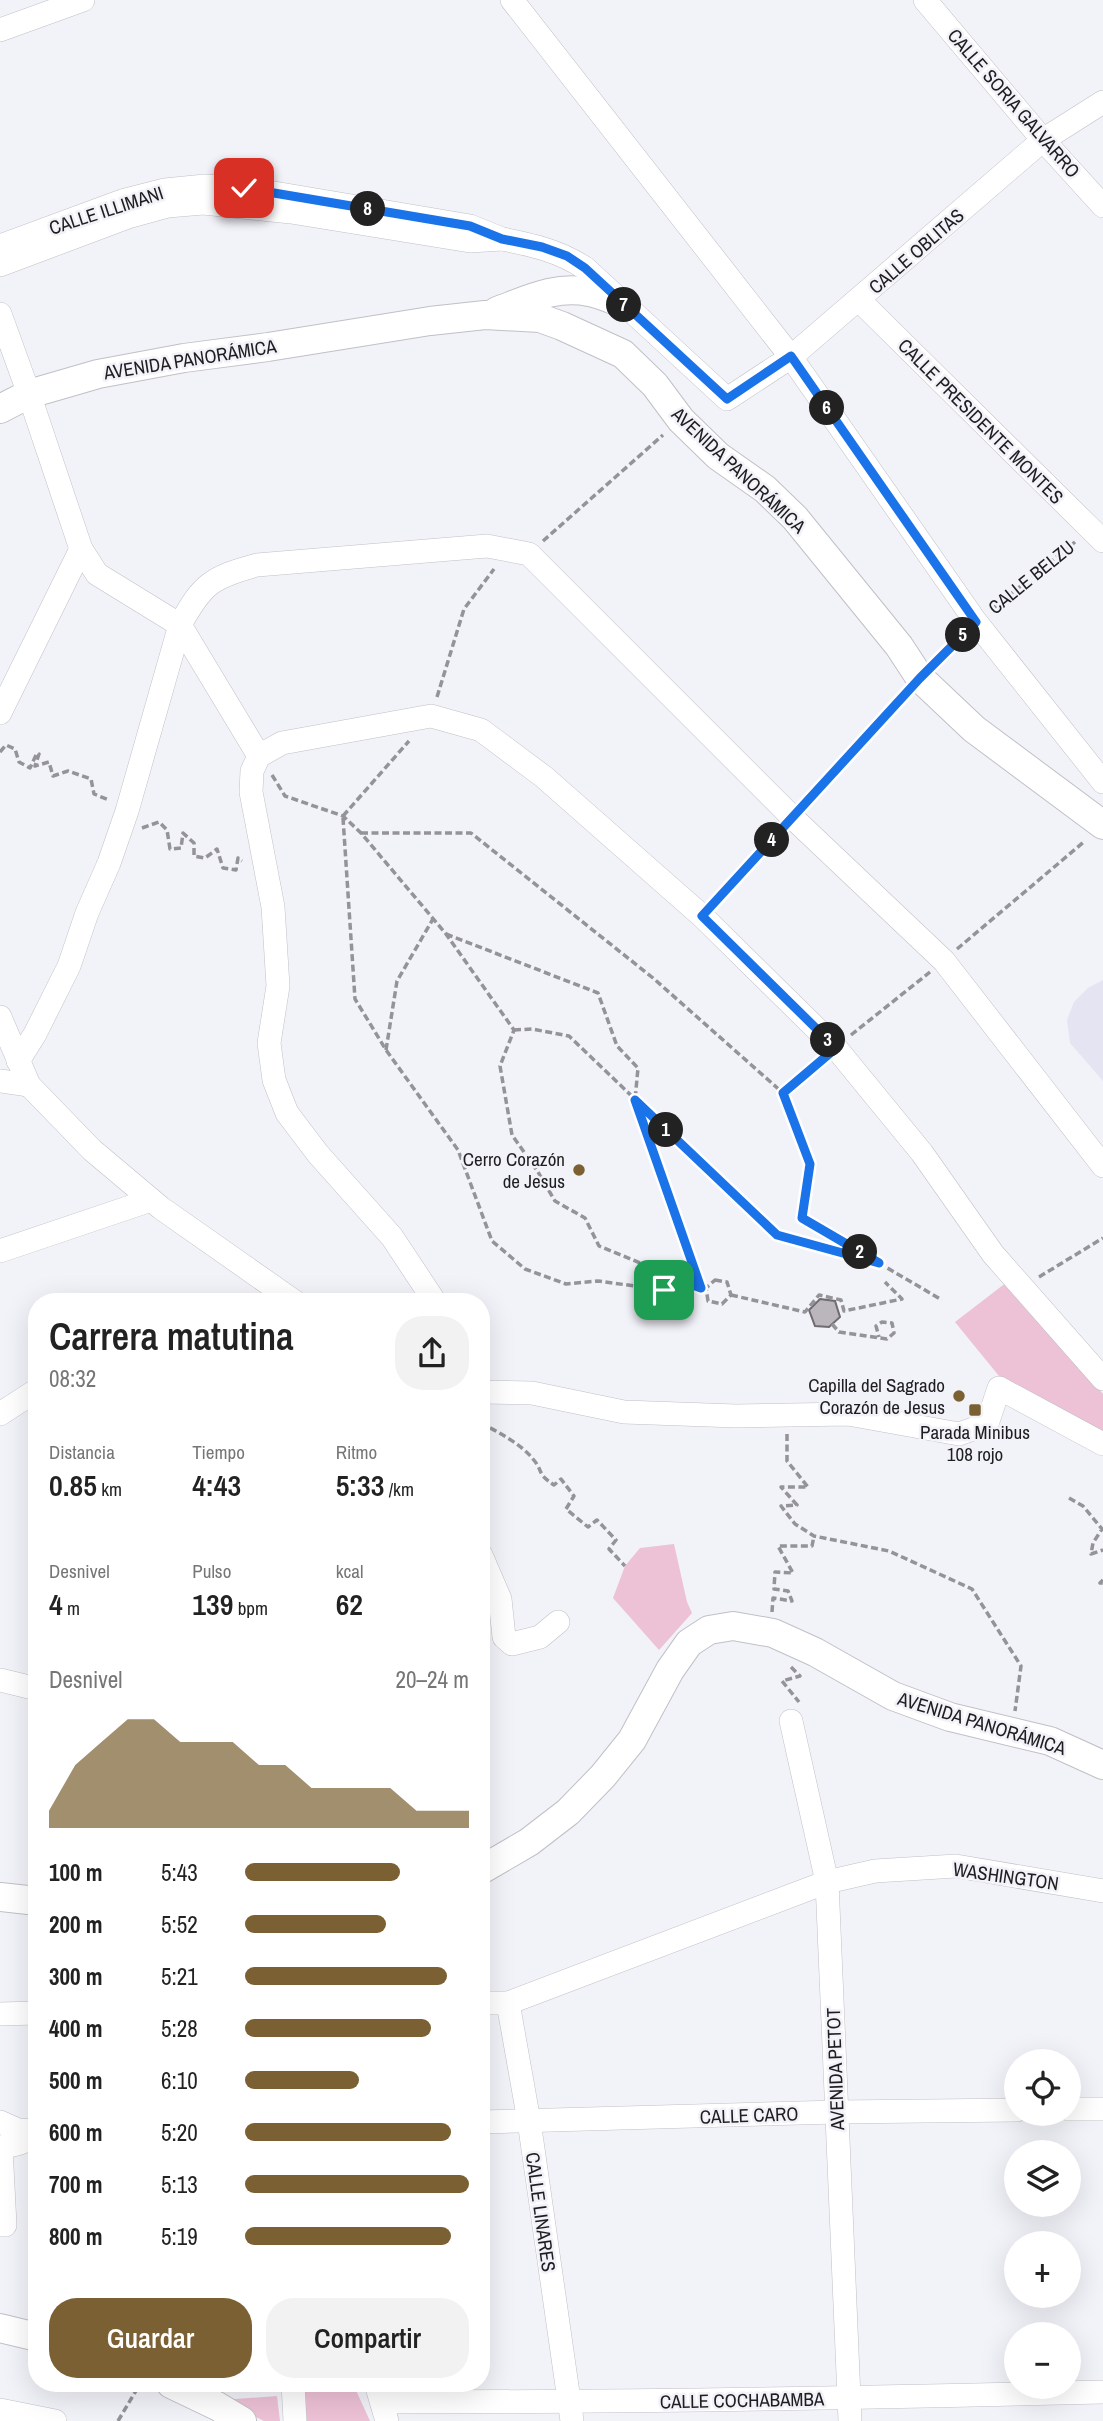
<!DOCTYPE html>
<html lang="es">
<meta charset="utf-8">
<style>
:root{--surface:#fff;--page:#f2f2f2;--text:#222;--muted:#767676;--accent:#7a6032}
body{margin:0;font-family:"Archivo Narrow",sans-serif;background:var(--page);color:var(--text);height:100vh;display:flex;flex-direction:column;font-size:26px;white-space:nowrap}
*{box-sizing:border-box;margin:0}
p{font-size:23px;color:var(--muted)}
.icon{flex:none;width:38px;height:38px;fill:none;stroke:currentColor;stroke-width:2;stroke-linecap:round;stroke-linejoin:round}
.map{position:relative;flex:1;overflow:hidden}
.sheet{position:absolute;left:28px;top:1293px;width:462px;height:1099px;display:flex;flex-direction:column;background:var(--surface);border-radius:28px;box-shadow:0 7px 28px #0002}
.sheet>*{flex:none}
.fabs{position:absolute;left:1004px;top:2049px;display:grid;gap:14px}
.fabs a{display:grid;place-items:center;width:77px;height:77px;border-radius:50%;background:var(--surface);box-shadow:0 7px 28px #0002;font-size:35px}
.pin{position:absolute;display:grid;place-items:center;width:60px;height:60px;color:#fff;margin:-30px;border-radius:14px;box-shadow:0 4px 10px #0006}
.km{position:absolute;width:35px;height:35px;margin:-18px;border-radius:50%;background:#222;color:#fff;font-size:19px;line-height:35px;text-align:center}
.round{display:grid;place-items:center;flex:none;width:74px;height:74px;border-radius:28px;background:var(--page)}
.summary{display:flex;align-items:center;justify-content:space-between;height:119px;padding:0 21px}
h1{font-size:38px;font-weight:600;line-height:52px}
.figures{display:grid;grid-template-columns:repeat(3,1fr);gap:10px;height:119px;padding:7px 21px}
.figures div{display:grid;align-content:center}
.figures b{font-size:30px;font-weight:600}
.figures small{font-size:19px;font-weight:400}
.figures p{font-size:19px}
.chart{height:196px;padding:14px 21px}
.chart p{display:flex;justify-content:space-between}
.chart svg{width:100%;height:126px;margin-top:7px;fill:var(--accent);opacity:.7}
.cta{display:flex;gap:14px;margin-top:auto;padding:14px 21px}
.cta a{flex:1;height:80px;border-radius:28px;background:var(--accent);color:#fff;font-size:28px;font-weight:600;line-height:80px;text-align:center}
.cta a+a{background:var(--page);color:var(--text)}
ul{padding:0 21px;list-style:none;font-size:23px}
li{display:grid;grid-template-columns:112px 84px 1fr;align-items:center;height:52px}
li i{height:18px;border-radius:9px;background:var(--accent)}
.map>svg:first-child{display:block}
.built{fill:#e4e4f2}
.green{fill:#edc1d6}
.building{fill:#bab6bc;stroke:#6f6b70;stroke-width:2}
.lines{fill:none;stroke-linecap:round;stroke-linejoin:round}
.minor-casing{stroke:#c0c0c7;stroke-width:24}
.major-casing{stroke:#c0c0c7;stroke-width:30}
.path{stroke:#939398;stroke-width:3.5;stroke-dasharray:7 3.5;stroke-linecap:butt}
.minor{stroke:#fff;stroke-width:23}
.major{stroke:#fff;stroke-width:28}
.route-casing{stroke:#fff;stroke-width:14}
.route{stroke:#1a73e8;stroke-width:9}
.poi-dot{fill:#7a6032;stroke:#f2f2f9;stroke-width:2.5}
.labels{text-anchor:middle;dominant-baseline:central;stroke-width:5;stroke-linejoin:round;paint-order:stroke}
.street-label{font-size:19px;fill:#1e1e20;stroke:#f2f2f9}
.poi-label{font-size:19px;fill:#1e1e20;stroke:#f2f2f9;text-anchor:end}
</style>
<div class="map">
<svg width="1103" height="2421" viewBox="0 0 1103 2421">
<rect width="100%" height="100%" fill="#f2f2f9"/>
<polygon class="built" points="1103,980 1103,1081 1070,1043 1067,1020 1074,1002 1088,988"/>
<g class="green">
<polygon points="1007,1282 1103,1394 1103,1433 1003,1381 955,1322"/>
<polygon points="674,1544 687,1602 692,1613 659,1650 613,1598 625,1566 640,1548"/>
<polygon points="354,2386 370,2421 295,2421 291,2387"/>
<polygon points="277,2396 280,2421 264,2421 221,2400"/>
</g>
<polygon class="building" points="820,1299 835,1301 840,1317 829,1327 815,1326 809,1310"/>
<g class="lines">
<g class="minor-casing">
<g id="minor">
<polyline points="512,0 791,357 976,622 1103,782"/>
<polyline points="925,0 1043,140 1103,206"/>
<polyline points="0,30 83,0"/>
<path d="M 502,239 C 533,245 559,251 585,268 L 727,399 L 791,357 L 1043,140 L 1103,102"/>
<polyline points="0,246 122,201 165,190 205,186 244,188 470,226 502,239 470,241 291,212 203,203 168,206 128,217 0,265"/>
<polyline points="859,300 1103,541"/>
<polyline points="0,314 29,394 81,549 97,574 180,625 259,756"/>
<polyline points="0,713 81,549"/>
<polyline points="0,1017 29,1085 92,1150 161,1208 295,1302"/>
<path d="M 18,1061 L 35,1034 L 69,966 L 87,913 L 109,863 L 127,811 L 180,625 C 202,584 212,577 257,565 L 487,546 L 529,554 L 793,818 L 944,961 L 1103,1166"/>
<polyline points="0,1081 29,1085"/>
<polyline points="0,1251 151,1200"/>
<polyline points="435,1302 392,1237 318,1154 287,1113 274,1080 269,1043 278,986 273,907 251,792 252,771 259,756 282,743 431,716 481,730 544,777 702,916 836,1048 922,1153 993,1254 1103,1379"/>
<polyline points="481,1392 532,1393 624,1412 736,1416 848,1414 959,1434 987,1424 999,1388 1103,1444"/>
<polyline points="0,1414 37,1390"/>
<polyline points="481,1555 500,1599 504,1637 512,1644 540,1637 558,1622"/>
<polyline points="0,1680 37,1689"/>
<polyline points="791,1721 827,1882 850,2421"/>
<polyline points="481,2003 508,2003 827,1882 875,1871 956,1866 1103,1891"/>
<polyline points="508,2003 529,2121 572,2421"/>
<polyline points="0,2014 37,2013"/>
<polyline points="1069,2109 1103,2109"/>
<polyline points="0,2122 18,2130 37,2131"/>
<polyline points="481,2122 837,2112 1017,2110"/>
<path d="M 0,2147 C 15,2145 26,2143 37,2133"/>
<polyline points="0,2225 5,2225 1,2147"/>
<polyline points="293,2384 295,2421"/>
<polyline points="376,2384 387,2421"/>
<path d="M 382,2402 C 622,2402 862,2398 1103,2392"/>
<polyline points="0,2410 55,2421"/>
</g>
</g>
<g class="major-casing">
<g id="major">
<path d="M 497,311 C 527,300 556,285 589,292 C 600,294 611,299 621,303"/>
<polyline points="0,409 29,394 98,374 184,358 268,347 430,321 485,315 540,318 562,326 623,354 655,385 681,420 718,456 765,489 795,518 899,646 920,678 974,729 1103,825"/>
<polyline points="481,1870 529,1842 568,1812 603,1776 632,1740 670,1670 689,1643 709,1630 733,1626 773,1633 815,1652 893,1696 950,1717 1050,1741 1103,1765"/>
<polyline points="0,1897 37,1901"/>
<polyline points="0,2328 37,2337"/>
<polyline points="171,2384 217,2406 242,2421"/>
</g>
</g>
<g class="path">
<polyline points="543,541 663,435"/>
<polyline points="991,610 1075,542"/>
<polyline points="936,663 962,636"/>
<polyline points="437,697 464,609 494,569"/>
<polyline points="0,752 6,745 15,749 19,762 30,768 37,753 39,754 35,766 49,762 53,776 68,771 91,779 94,794 109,800"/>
<polyline points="272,775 285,796 343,816 361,833 446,934 514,1030 500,1066 512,1135 538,1172 555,1201 585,1218 599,1246 701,1288 706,1288"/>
<polyline points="805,805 906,694"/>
<polyline points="343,816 409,741"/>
<polyline points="343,818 355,999 386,1050 458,1150 492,1241 525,1269 566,1284 598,1281 664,1290 688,1284"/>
<polyline points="142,828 159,822 167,830 170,849 181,848 183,833 194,843 194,856 205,858 217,849 223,868 236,870 238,858 242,861"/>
<polyline points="361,833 471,833 653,978 783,1093 809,1164 802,1218 942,1300"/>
<polyline points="715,902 779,833"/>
<polyline points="446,934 598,993 617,1046 638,1068 635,1100 701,1288"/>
<polyline points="957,949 1085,841"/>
<polyline points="514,1030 532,1029 569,1036 777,1235 872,1261"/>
<polyline points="851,1035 930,972"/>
<polyline points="386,1050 397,981 433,919"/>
<polyline points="783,1093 821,1060"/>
<polyline points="1039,1277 1103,1238"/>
<polygon points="715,1280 727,1282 731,1295 722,1304 708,1301 706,1288"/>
<polyline points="731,1295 805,1312 819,1295 841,1300 844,1311 902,1299 885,1282"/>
<polyline points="832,1324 839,1332 887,1339 894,1333 892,1323 882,1322 876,1326 879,1337"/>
<path d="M 481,1423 C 498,1432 521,1444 533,1459 C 544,1472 536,1473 554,1485 L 561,1479 L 574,1496 L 566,1509 L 588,1527 L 597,1520 L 616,1540 L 609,1549 L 625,1566"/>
<polyline points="787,1434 787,1461 808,1487 781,1487 797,1505 781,1506 795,1524 814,1536 889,1551 972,1589 1021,1666 1015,1711"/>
<polyline points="1069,1498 1083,1506 1102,1529 1093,1543 1091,1554 1103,1550"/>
<polyline points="1103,1580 1100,1583 1103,1583"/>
<polyline points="772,1612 773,1598 792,1601 788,1591 774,1589 775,1572 793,1573 778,1546 812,1546 814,1536"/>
<polyline points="791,1667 800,1676 782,1681 799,1702"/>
<polyline points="118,2421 140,2384"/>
</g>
<use href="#minor" class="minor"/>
<use href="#major" class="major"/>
</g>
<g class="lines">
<g class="route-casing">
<polyline id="route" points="244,188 470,226 502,239 542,247 567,256 585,268 727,399 791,356 976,622 920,678 702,916 836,1048 783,1093 810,1164 802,1218 879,1263 777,1235 635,1100 701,1288 690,1284 664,1290"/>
</g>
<use href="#route" class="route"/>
</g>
<g class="poi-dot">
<circle cx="579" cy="1170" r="7"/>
<circle cx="959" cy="1396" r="7"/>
<rect x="968" y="1403" width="14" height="14" rx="3.5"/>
</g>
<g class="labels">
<g class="street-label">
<text transform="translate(1014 103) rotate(49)">CALLE SORIA GALVARRO</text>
<text transform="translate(106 210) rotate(-18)">CALLE ILLIMANI</text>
<text transform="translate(916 251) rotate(-41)">CALLE OBLITAS</text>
<text transform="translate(190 359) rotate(-9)">AVENIDA PANORÁMICA</text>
<text transform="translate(981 421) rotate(45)">CALLE PRESIDENTE MONTES</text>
<text transform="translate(739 470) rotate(43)">AVENIDA PANORÁMICA</text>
<text transform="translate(1031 577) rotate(-39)">CALLE BELZU</text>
<text transform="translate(982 1723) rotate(17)">AVENIDA PANORÁMICA</text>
<text transform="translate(1006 1876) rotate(8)">WASHINGTON</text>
<text transform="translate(835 2069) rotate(-92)">AVENIDA PETOT</text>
<text transform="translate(749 2115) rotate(-2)">CALLE CARO</text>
<text transform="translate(541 2212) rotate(82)">CALLE LINARES</text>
<text transform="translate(742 2400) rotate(-1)">CALLE COCHABAMBA</text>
</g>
<g class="poi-label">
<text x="565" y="1159">Cerro Corazón<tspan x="565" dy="22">de Jesus</tspan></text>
<text x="945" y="1385">Capilla del Sagrado<tspan x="945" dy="22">Corazón de Jesus</tspan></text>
<text x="975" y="1432" text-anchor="middle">Parada Minibus<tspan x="975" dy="22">108 rojo</tspan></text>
</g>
</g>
</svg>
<div class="fabs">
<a><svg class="icon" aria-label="locate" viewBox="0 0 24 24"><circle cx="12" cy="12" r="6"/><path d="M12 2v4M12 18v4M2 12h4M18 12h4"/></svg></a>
<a><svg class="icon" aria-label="layers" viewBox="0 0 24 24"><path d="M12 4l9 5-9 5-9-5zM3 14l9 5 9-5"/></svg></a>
<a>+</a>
<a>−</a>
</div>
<div class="pin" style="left:664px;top:1290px;background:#1e9e55"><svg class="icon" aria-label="arrive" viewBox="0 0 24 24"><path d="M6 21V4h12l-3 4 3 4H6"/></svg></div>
<div class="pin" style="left:244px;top:188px;background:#d93025"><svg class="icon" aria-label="check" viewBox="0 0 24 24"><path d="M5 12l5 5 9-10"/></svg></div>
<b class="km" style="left:666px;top:1130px">1</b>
<b class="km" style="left:860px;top:1252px">2</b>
<b class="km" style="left:828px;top:1040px">3</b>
<b class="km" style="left:772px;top:840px">4</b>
<b class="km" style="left:963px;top:635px">5</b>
<b class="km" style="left:827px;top:408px">6</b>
<b class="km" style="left:624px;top:305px">7</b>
<b class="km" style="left:368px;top:209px">8</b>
<section class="sheet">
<div class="summary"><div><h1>Carrera matutina</h1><p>08:32</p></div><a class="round"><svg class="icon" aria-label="share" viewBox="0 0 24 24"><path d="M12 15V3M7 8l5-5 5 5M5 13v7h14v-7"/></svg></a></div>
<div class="figures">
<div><p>Distancia</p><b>0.85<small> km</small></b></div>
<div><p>Tiempo</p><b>4:43</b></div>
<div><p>Ritmo</p><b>5:33<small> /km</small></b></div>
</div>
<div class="figures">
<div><p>Desnivel</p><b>4<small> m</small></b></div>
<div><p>Pulso</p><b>139<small> bpm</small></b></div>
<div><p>kcal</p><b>62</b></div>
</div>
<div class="chart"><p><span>Desnivel</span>20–24 m</p>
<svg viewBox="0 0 160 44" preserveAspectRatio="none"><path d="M0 44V38L10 22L20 14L30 6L40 6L50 14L60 14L70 14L80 22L90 22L100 30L110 30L120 30L130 30L140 38L150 38L160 38V44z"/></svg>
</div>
<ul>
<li><b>100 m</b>5:43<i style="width:69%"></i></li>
<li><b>200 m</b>5:52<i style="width:63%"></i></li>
<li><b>300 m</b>5:21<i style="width:90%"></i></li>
<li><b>400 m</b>5:28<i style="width:83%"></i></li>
<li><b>500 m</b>6:10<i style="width:51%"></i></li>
<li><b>600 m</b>5:20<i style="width:92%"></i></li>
<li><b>700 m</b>5:13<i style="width:100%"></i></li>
<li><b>800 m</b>5:19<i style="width:92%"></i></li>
</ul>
<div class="cta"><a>Guardar</a><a>Compartir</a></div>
</section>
</div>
